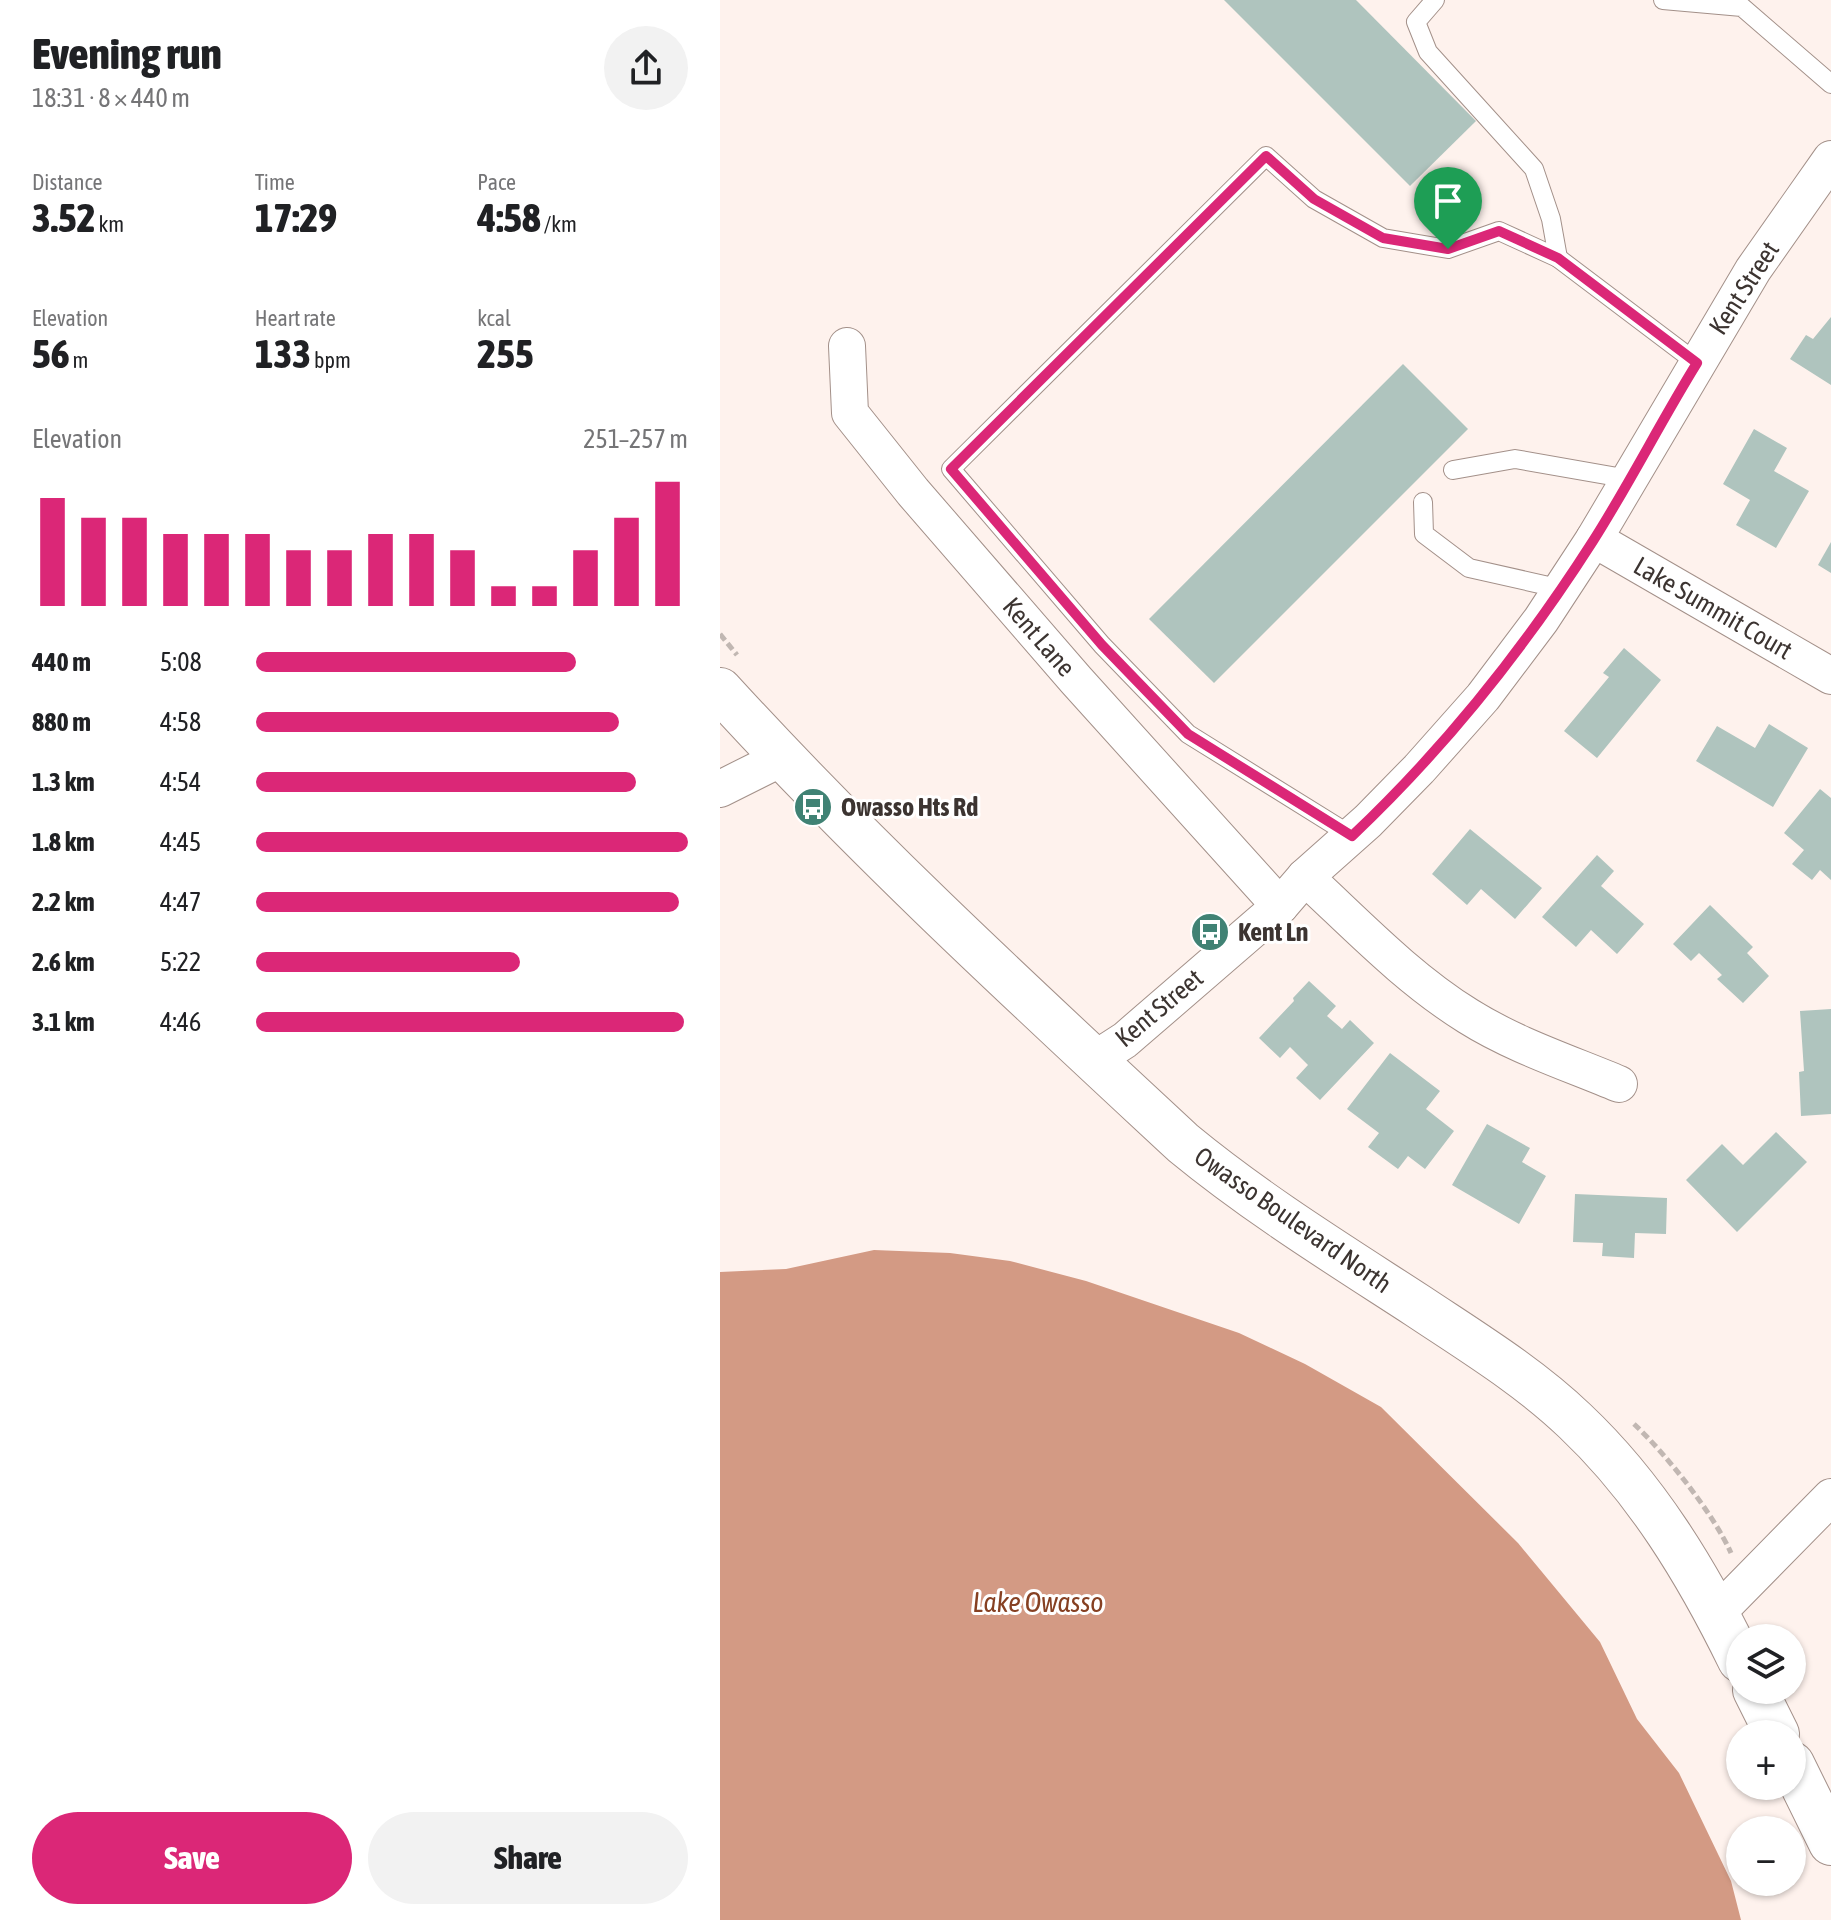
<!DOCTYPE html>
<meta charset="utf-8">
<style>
:root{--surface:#fff;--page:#f2f2f2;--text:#202124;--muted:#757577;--accent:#db2777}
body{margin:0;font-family:"Asap Condensed",sans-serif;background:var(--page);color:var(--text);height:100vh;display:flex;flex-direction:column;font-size:30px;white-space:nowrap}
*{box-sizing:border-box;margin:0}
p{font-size:26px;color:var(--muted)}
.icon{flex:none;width:44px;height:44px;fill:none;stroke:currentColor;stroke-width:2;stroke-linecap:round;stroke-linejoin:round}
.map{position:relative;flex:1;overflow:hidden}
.panel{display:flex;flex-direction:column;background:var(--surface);width:720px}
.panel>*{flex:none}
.controls{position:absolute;left:1006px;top:1624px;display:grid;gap:16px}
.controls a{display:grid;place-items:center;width:80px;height:80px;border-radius:50%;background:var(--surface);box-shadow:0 2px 6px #0004;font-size:40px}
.pin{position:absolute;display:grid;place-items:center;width:68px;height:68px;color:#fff;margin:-82px -34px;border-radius:50% 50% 50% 0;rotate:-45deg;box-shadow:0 0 8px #0007}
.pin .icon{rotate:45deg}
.round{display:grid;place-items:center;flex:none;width:84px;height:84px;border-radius:42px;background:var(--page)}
.summary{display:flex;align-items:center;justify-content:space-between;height:136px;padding:0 32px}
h1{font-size:44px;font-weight:800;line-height:60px}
.stats{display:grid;grid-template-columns:repeat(3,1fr);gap:12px;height:136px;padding:8px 32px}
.stats div{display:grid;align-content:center}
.stats b{font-size:40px;font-weight:800}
.stats small{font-size:22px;font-weight:400}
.stats p{font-size:22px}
.chart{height:224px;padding:16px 32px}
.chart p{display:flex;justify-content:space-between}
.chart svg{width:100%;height:144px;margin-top:8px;stroke:var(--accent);stroke-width:6}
.cta{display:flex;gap:16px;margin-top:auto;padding:16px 32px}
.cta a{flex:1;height:92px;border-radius:48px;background:var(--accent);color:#fff;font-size:32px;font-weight:800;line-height:92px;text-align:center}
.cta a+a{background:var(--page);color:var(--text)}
ul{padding:0 32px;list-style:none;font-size:26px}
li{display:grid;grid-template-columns:128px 96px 1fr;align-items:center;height:60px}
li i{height:20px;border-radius:10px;background:var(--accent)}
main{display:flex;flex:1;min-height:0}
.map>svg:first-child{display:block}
.water{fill:#d39a84}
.building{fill:#afc4be}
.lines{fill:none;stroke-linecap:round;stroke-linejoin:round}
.lane-casing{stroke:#a39089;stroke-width:20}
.street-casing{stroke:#a39089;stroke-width:38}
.secondary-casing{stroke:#a39089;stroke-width:46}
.path{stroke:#c1b7b2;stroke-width:5;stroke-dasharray:8 4;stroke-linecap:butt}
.lane{stroke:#fff;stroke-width:18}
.street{stroke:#fff;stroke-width:36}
.secondary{stroke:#fff;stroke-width:44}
.route-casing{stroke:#fff;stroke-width:16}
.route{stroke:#db2777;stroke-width:10}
.labels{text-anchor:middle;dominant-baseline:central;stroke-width:6;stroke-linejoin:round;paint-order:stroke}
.street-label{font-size:26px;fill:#3c3431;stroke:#fff}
.poi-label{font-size:26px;font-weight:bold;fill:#3c3431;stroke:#fff;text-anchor:start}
.water-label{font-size:28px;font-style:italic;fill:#864022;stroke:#fff}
</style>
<main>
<section class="panel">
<div class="summary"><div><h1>Evening run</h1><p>18:31 · 8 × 440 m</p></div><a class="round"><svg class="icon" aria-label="share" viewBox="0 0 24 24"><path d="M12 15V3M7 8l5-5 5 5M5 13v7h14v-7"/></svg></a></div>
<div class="stats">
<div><p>Distance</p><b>3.52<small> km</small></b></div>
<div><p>Time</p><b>17:29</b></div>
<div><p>Pace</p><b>4:58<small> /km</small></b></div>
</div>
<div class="stats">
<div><p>Elevation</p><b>56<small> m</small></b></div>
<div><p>Heart rate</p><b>133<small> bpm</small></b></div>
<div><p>kcal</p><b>255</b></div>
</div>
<div class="chart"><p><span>Elevation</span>251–257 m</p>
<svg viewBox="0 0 160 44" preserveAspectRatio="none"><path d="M5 44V11M15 44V17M25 44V17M35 44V22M45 44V22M55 44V22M65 44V27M75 44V27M85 44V22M95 44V22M105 44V27M115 44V38M125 44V38M135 44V27M145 44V17M155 44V6"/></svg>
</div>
<ul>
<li><b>440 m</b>5:08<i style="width:74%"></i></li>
<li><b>880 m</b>4:58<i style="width:84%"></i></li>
<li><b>1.3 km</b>4:54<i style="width:88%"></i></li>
<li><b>1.8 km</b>4:45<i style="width:100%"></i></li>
<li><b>2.2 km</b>4:47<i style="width:98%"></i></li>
<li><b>2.6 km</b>5:22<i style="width:61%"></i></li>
<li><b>3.1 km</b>4:46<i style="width:99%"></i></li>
</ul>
<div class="cta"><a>Save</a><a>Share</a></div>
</section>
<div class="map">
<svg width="1111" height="1920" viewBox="0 0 1111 1920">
<rect width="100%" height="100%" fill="#fef2ed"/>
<polygon class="water" points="154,1250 230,1253 290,1261 366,1281 519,1333 585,1364 661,1407 798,1543 880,1642 917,1719 959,1773 1011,1881 1021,1920 0,1920 0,1272 66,1269"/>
<g class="building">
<polygon points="504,0 636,0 756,121 690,186"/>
<polygon points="1111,317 1111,385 1070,359 1086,335 1093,339"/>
<polygon points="683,364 748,429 494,683 429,619"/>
<polygon points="1034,429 1067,448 1054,471 1089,491 1056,548 1016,525 1030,500 1003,484"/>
<polygon points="1111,542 1111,573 1098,565"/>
<polygon points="904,648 941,680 877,758 844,731 889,677 883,673"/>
<polygon points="1049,724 1088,748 1053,807 976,761 997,726 1035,748"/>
<polygon points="1100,789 1111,798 1111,880 1100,870 1092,880 1072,864 1084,850 1064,833"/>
<polygon points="750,829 822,888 795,919 761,889 747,905 712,874"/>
<polygon points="877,855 894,871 881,886 924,924 897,954 871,930 856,947 822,917"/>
<polygon points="990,905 1033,947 1027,953 1049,976 1023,1003 997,979 1002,975 979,953 971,961 953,944"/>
<polygon points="589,981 616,1006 607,1016 622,1029 630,1020 654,1043 600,1100 576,1078 588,1065 570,1047 560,1058 539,1038 574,1001 573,998"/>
<polygon points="1111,1009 1111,1114 1081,1116 1079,1072 1084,1071 1080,1011"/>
<polygon points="670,1053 720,1091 706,1109 734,1131 705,1169 688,1156 678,1169 648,1147 659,1133 627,1109"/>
<polygon points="767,1124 810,1148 802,1162 826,1176 799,1224 732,1185"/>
<polygon points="1056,1132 1087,1162 1017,1232 966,1180 1002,1144 1023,1165"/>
<polygon points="855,1194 947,1198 946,1234 915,1233 914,1258 882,1256 883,1243 853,1242"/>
</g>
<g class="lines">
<g class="lane-casing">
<g id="lane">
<polyline points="715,0 696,22 708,52 814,169 831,219 838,258"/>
<polyline points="943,0 1022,7 1111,84"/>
<polyline points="733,470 795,459 909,479"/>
<polyline points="703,502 704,534 749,568 842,589"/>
<polyline points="632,836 468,734 382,645 231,469 546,156 594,199 663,238 728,249 779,231 838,258 977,363"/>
</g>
</g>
<g class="street-casing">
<g id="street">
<polyline points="127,346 130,413 193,492 356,680 560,906"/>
<polyline points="874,539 1111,676"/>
<polyline points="0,789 62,758"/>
<path d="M 585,877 C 638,926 687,978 748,1016 C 794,1045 849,1063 899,1084"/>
<polyline points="374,1060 405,1040 560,906 585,877 648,821 699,769 763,697 821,620 874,539 1033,270 1111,159"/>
<polyline points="997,1613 1111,1497"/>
</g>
</g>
<g class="secondary-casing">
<g id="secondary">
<path d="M 0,690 C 146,850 305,996 463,1143 C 537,1204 618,1254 698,1306 C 752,1342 808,1376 855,1421 C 926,1488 977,1572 1020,1660"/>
<polyline points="1035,1690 1057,1734"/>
<polyline points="1072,1764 1111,1843"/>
</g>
</g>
<g class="path">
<polyline points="0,634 17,655"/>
<path d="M 914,1424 C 946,1454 993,1513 1011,1553"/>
</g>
<use href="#lane" class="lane"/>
<use href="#street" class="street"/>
<use href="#secondary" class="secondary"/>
</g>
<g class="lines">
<g class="route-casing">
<path id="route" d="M 546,156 L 594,199 L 663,238 L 728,249 L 779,231 L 838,258 L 977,363 C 941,421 910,483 873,541 C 804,649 725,748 632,836 L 468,734 L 382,645 L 231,469 Z"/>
</g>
<use href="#route" class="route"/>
</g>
<defs>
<g id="bus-disc" transform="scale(2)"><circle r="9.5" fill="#408274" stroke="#fff"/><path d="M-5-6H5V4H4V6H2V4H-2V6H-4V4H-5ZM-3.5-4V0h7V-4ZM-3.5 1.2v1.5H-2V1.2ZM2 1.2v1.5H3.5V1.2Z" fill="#fff"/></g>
</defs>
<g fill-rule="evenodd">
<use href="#bus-disc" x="93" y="807"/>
<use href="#bus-disc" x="490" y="932"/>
</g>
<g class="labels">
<g class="street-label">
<text transform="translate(1024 288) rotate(-57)">Kent Street</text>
<text transform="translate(993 608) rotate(30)">Lake Summit Court</text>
<text transform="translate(319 637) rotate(49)">Kent Lane</text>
<text transform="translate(439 1008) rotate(-40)">Kent Street</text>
<text transform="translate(573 1220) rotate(35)">Owasso Boulevard North</text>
</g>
<g class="poi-label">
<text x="121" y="807">Owasso Hts Rd</text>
<text x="518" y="932">Kent Ln</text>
</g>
<g class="water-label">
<text x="318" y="1602">Lake Owasso</text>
</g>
</g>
</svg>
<div class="controls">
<a><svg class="icon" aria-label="layers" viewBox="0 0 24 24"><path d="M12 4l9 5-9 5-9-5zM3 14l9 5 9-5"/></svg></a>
<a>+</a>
<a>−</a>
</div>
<div class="pin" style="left:728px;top:249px;background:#1e9e55"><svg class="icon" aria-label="arrive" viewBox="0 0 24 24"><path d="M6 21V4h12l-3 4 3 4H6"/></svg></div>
</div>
</main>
